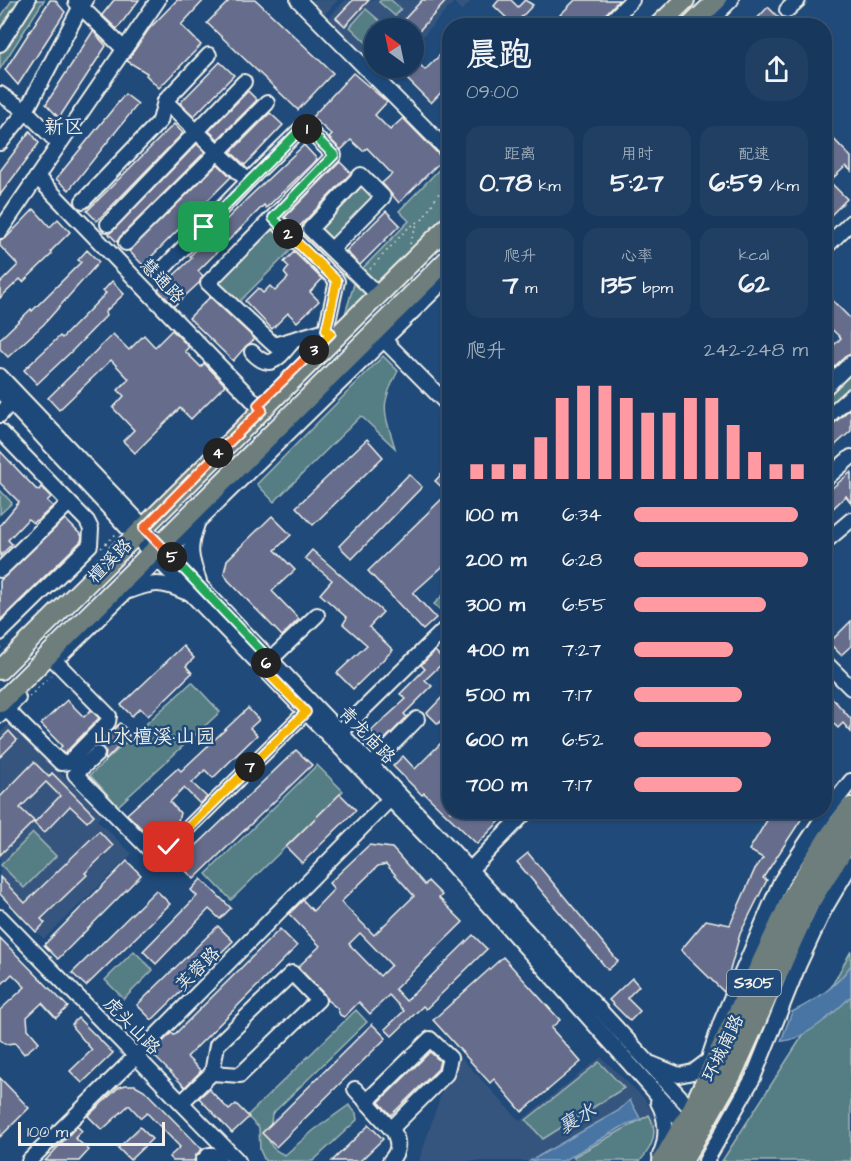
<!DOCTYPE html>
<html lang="zh">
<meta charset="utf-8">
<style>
:root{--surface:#17385c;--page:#203f62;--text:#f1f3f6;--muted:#9eacbb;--line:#365272;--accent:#ff9aa2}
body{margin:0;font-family:"Architects Daughter","LXGW WenKai TC",sans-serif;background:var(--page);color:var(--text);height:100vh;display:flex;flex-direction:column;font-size:22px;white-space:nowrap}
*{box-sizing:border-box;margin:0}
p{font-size:20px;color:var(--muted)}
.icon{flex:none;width:33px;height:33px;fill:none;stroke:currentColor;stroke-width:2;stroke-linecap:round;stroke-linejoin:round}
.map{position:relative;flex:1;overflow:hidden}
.details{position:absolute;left:442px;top:18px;width:390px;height:801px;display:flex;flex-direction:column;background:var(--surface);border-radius:24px;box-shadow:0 2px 4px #0004,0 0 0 2px var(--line)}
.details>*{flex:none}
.needle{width:39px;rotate:327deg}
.controls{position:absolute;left:364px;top:18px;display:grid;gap:12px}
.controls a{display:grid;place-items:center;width:60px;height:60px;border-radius:50%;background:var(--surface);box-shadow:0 2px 4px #0004,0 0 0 2px var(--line);font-size:30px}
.scale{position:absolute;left:18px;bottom:15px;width:147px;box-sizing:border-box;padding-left:6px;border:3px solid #f4f1e8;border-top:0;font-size:16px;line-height:21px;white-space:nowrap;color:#f4f1e8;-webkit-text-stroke:4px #1f4a7a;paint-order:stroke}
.pin{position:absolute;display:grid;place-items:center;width:51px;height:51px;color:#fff;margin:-26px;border-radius:12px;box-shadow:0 3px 9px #0006}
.km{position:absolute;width:30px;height:30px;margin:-15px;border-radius:50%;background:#222;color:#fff;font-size:16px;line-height:30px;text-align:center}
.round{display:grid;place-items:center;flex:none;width:63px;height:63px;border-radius:24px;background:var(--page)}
.head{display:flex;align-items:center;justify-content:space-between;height:102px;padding:0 24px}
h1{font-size:33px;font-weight:800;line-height:45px}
.stats{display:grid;grid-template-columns:repeat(3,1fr);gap:9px;height:102px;padding:6px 24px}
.stats div{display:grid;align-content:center;border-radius:15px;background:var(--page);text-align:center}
.stats b{font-size:26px;font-weight:800}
.stats small{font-size:16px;font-weight:400}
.stats p{font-size:16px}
.chart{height:168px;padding:12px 24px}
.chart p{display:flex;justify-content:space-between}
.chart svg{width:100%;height:108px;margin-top:6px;stroke:var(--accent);stroke-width:6}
ul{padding:0 24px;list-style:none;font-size:20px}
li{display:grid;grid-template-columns:96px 72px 1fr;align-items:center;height:45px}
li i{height:15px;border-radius:8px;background:var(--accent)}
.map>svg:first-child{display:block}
.built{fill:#34547f}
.green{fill:#547d84;stroke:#a4b7b6;stroke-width:1.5}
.water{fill:#4975a4;stroke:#8da7bf;stroke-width:1.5}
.building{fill:#666d8c;stroke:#f4f1e8;stroke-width:1.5;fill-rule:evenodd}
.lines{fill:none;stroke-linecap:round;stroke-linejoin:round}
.minor-casing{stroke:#f4f1e8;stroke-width:18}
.major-casing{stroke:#f4f1e8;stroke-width:22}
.highway-casing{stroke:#f4f1e8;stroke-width:24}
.path{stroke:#f4f1e8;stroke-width:1.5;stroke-dasharray:1.5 4.5;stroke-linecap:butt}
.minor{stroke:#1f4a7a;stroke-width:14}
.major{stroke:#6d7e7c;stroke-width:18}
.highway{stroke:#6d7e7c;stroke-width:20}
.split-1-casing{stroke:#fff;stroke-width:12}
.split-2-casing{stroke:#fff;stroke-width:12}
.split-3-casing{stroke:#fff;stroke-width:12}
.split-4-casing{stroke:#fff;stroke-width:12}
.split-5-casing{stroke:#fff;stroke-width:12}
.split-6-casing{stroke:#fff;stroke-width:12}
.split-7-casing{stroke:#fff;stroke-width:12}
.split-8-casing{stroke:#fff;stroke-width:12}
.split-1{stroke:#22a559;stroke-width:8}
.split-2{stroke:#22a559;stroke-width:8}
.split-3{stroke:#f5b400;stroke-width:8}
.split-4{stroke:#f0652b;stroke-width:8}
.split-5{stroke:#f0652b;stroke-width:8}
.split-6{stroke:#22a559;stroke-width:8}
.split-7{stroke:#f5b400;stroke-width:8}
.split-8{stroke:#f5b400;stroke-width:8}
.labels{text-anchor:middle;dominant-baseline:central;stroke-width:5;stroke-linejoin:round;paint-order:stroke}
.shield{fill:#1f4a7a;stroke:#b4bfc7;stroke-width:1.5}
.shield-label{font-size:16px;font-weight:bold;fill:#f4f1e8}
.street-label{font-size:18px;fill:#f4f1e8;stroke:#1f4a7a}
.neighbourhood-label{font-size:20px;fill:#f4f1e8;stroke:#1f4a7a}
.water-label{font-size:20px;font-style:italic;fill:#dadede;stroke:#1f4a7a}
</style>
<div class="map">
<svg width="851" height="1161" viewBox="0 0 851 1161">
<rect width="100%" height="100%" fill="#1f4a7a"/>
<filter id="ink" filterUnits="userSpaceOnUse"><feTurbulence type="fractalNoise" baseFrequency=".0167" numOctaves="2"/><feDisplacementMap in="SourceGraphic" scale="12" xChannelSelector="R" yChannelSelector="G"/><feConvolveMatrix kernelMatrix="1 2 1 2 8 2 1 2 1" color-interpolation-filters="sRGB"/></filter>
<g filter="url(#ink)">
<g class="built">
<polygon points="307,0 338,0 323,16"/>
<polygon points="345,0 472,0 461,11 454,2 414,46 414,28 375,28 375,68 394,68 385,78 326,21"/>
<polygon points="11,722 102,815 97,820 132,854 44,939 0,896 0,733"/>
<polygon points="455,1051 520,1121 601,1057 645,1099 658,1125 652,1145 638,1161 419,1161"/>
</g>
<g class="green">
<polygon points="12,0 44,0 0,69 0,18"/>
<polygon points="381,0 391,0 401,9 395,16 379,2"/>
<polygon points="366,9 388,28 375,28 375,51 350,27"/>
<polygon points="450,158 450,215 343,321 357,274 409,221 399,211"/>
<polygon points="361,175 383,197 332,249 310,229"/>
<polygon points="273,218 298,243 233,308 208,283"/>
<path d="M 383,356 L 398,371 C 379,407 384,411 395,448 L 361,416 L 274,502 L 257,484 Z"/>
<polygon points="851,363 851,396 825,419 825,388"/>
<polygon points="0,490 12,503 0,514"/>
<polygon points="450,588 450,619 434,604"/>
<polygon points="192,682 220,712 118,806 90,775"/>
<polygon points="317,765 343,791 231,900 206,874"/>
<polygon points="33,833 56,856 24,888 1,865"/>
<polygon points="134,951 153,970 124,999 105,980"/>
<polygon points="851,951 851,1161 722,1161 814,1018"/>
<path d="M 356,1010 L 367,1022 L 272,1114 C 270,1136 262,1146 285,1155 L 314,1130 L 349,1105 L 356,1113 L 357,1120 L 313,1161 L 265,1161 L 260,1150 L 259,1128 L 247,1116 Z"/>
<polygon points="599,1062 624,1088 543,1139 526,1120"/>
<path d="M 649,1115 C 659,1132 652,1148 640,1161 L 577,1161 L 573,1157 Z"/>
</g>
<g class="water">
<path d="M 851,965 L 851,996 C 836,1012 804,1041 781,1041 L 792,1012 C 816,1000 836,987 851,965 Z"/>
<polygon points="630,1100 641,1120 627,1124 563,1161 530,1161 618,1111"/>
</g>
<g class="building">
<polygon points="50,0 55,0 65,12 18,85 5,70"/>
<polygon points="114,0 139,0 117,29 102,15"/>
<polygon points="177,0 204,0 181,25 201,45 159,88 146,75 147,73 127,61 149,29"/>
<polygon points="230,0 256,0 333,73 298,110 207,23"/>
<polygon points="353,0 369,0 345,26 336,18"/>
<polygon points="422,0 447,0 416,34 414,28 409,28 402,22"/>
<polygon points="499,0 511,0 518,7 525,0 533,5 514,25 494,6"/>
<polygon points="575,0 619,0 600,20 597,26 549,26"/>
<polygon points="768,7 781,20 775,26 750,26"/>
<polygon points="93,31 106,46 59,118 46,104"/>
<polygon points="450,45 450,69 444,75 450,83 431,103 400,72 405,68 414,68 414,58 425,70"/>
<polygon points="220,62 234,75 194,116 180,103"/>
<polygon points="353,73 387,102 375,115 390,130 403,118 443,159 399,203 382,183 392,174 367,148 363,151 351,140 341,150 329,138 332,135 312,117"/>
<polygon points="248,91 257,100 218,139 209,131"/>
<polygon points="125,94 138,104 69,190 56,179"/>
<polygon points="270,113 283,125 245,165 231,152"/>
<polygon points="174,124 183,133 97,221 87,211"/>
<polygon points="825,130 851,157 851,171 846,166 833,178 825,170"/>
<polygon points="30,131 39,143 0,195 0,171"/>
<polygon points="197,144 205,152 120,237 117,242 109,234"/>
<polygon points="304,145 317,159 266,208 264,205 198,271 203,276 199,283 174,306 158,290 192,258 190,256 249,197"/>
<polygon points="340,162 351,173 297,229 285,217"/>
<polygon points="218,164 231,177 143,265 129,251"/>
<polygon points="830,182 847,199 825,221 825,187"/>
<polygon points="34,209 50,227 58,219 70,232 51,251 52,254 23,282 20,279 0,298 0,283 18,265 0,246 0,241 7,237"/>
<polygon points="386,211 400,225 360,265 346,251"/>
<polygon points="87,250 99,262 44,324 8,357 0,349 0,339 31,309 32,311 81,262 78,260"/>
<polygon points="294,252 322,279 310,292 319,301 297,322 288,313 272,329 245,301 258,288 263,293 270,286 275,291 288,278 284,273 289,267 284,262"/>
<polygon points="112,281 124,294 105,312 106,316 73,350 37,384 24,370 60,336 62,338 106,293 103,291"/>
<polygon points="825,293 851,319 851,354 845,357 825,375 825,354 841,338 825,323"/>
<polygon points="210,297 255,339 246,346 233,361 189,318"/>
<polygon points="172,330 189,347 185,351 201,367 204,363 225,385 191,419 180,408 135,453 123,441 134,430 113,408 124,396 118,390 129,379 111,360 59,410 48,398 113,334 129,350 144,335 155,347"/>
<polygon points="851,408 851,431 825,454 825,428 831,426"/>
<polygon points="367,439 383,457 313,525 296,507"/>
<polygon points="0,451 36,489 39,490 41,487 51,497 47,501 53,506 37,521 36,520 33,523 28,519 8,540 12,544 0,556 0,525 19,502 0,483"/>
<polygon points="450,465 450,560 413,593 436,618 423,630 368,571 448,493 435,481"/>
<polygon points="851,472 851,503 846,496 825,516 825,494"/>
<polygon points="409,474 422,487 352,559 339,546"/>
<polygon points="272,516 291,535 275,550 295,570 272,591 299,619 282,636 228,580 224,573 227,560"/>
<polygon points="65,519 82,536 81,541 0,620 0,581"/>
<polygon points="312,550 383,612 369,627 393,650 353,689 337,673 367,645 343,624 347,618 320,594 332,580 305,558"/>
<polygon points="851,621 851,646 841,655 829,643"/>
<polygon points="183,646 194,658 186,666 192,673 148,716 140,708 132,716 121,705"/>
<polygon points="435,651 445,661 425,680 432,686 404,714 407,717 381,743 371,731 406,699 400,694 425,669 421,665"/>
<polygon points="450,689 450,712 438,724 427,713"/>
<polygon points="825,690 851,719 851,732 843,723 838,728 825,715"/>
<polygon points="67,700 84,717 91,710 99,718 64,754 59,749 62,746 41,724"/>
<polygon points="248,708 259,720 250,728 257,735 213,778 205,770 192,783 207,797 200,804 184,788 170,802 180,813 178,821 171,828 160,833 150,823 143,830 127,814 178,768 181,771"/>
<polygon points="120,723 131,733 105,761 106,752 99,745"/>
<polygon points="9,731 17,740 0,757 0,740"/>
<polygon points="442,742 450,750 450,812 509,812 477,844 424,793 422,795 393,766 403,756 415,769"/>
<polygon points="296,750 312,765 194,879 178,863"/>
<polygon points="34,762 49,777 52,773 94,815 87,822 70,806 44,833 34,823 60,796 46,782 20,808 34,821 0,855 0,797"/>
<polygon points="340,794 356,810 302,863 286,847"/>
<polygon points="772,812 806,812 763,878 767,880 740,934 724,992 681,950 706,920 730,925 755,869 763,858 749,850"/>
<polygon points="99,831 113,846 85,873 87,875 41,919 45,923 36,932 0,894 0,877 25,903"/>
<path d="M 369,845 L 392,848 L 425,885 L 428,881 L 442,895 L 439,898 L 463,922 L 395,989 L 406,1001 L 473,935 L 487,949 L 426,1009 L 423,1006 L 392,1036 L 385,1029 L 404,1011 L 389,995 L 370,1014 L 359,1002 L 344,1017 L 340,1015 L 337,1008 L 327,1000 L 324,994 L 298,967 L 320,946 L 289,914 L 303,900 L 313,911 L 334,889 L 329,883 ZM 386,864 L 414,896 L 374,935 L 341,902 L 378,866 ZM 360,933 L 391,965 L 380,976 L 349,944 Z"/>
<polygon points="528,853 618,961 608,970 517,862"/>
<polygon points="127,861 141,875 58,959 44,945"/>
<polygon points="201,879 231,908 220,919 209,909 156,964 143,951 197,896 191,890"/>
<polygon points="156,890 170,904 86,986 72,973"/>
<polygon points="218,926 233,941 152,1020 137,1005"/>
<polygon points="280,929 297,946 187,1057 201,1071 185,1087 155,1057 154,1051 171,1033 174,1035"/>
<polygon points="0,938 68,1007 56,1018 42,1003 27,1017 28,1029 39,1042 24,1054 15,1043 6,1044 0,1040 0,1010 25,987 12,974 0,986"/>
<polygon points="503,957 560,1020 551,1028 581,1062 522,1112 494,1079 490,1083 433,1020"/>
<polygon points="632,978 639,986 627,998 640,1011 630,1021 609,1000"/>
<polygon points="78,1018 113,1053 82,1083 70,1071 92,1050 73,1028 72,1024"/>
<polygon points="372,1024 386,1038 276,1147 262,1133"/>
<polygon points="430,1052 440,1061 438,1069 391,1115 379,1102"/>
<polygon points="0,1078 29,1108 0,1137"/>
<polygon points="126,1085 135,1085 144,1090 202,1149 196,1155 194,1161 173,1161 169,1157 180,1147 147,1113 141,1118 129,1105 102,1130 88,1116 119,1087"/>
<polygon points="209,1089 229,1110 236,1104 249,1117 232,1133 199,1098"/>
<polygon points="369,1125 383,1139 360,1161 332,1161"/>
<polygon points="77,1126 82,1131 75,1138 89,1150 79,1161 45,1161"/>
<polygon points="140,1127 152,1139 130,1160 118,1148"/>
</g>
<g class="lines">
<g class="minor-casing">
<g id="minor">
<polyline points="298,0 450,153"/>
<polyline points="76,2 124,49"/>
<polyline points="787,10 798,0"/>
<polyline points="606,26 632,0"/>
<polyline points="705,26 731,0"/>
<polyline points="0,44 28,0"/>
<polyline points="0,94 26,111 59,144"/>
<polyline points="165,101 248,181 304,126 334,155 208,283 274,345 326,330 335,337"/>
<polyline points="0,143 26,111 81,6 86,0"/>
<polyline points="37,177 262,410"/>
<polyline points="83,201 160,121 165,101 209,55"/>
<polyline points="273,218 337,281 326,330"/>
<polyline points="108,224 244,82"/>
<polyline points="0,231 158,0"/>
<polyline points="126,243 267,103"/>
<polyline points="825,248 851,222"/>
<polyline points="332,249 383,197 361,175 310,229 374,291"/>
<polyline points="159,273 248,181"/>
<polyline points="383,339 450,407"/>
<path d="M 252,352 C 272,374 280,355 295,339"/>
<polyline points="0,376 434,831 697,1115"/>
<polyline points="825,388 851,363"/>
<polyline points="0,391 135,536 428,838 688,1129"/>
<polyline points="0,415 11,402"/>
<polyline points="825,419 851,396"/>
<polyline points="0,431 87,521 91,529 90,545 0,633"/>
<polyline points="829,476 851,457"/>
<path d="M 197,524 C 188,548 190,557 199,581"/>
<polyline points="825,542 851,520"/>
<polyline points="0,570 69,503"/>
<path d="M 129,591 C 153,582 161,581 185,592"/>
<polyline points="63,653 450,275"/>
<polyline points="825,662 851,688"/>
<polyline points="264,666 317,615"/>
<polyline points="6,709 61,763 69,762 108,722 109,716 55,661"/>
<polyline points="0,715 18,698"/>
<polyline points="334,738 450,624"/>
<polyline points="97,754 75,774 150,850 159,850 169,847 306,712"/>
<polyline points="366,771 417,719"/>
<polyline points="464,876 526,812"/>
<polyline points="0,917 238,1161"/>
<polyline points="710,1055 721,1022 781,881 826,813 851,781"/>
<polyline points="652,1064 679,1075 693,1072 717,1054"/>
<path d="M 355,1089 L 394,1132 C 399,1143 399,1152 390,1161"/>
<polyline points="182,1102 212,1073 240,1075 318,1000 292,973 217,1045 212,1073"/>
<polyline points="366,1102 430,1039 450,1058 446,1074 391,1129"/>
<path d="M 658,1102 C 667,1118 668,1138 660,1155"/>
<polyline points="29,1161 136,1056 390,799"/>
<polyline points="203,1161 209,1155 214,1155 219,1161"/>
<polyline points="706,1161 753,1078 799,964 824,910 851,864"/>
</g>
</g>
<g class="major-casing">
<g id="major">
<polyline points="658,26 685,0"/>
<polyline points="690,26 717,0"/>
<polyline points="0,670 450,224"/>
<polyline points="0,703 450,257"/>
</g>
</g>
<g class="highway-casing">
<g id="highway">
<polyline points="663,1161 692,1111 794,895 828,839 851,808"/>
<polyline points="682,1161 732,1073 808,904 851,836"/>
</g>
</g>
<g class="path">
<polyline points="447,186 450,175"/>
<polyline points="410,244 417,224"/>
<polyline points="370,269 408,228 423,219 439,193 450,185"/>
<polyline points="101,548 117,533"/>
<polyline points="0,648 4,644"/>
<polyline points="29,697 51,675"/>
</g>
<use href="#minor" class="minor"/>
<use href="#major" class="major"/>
<use href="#highway" class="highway"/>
</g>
</g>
<g class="lines" filter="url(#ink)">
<g class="split-1-casing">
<polyline id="split-1" points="204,227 304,126 307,129"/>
</g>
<g class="split-2-casing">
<polyline id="split-2" points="288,234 273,218 334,155 307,129"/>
</g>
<g class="split-3-casing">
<polyline id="split-3" points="288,234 337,281 326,330 331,333 314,350"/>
</g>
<g class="split-4-casing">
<polyline id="split-4" points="218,453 262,410 258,405 314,350"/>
</g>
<g class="split-5-casing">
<polyline id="split-5" points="172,557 144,528 218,453"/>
</g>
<g class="split-6-casing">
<polyline id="split-6" points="172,557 270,660 266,663"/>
</g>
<g class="split-7-casing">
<polyline id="split-7" points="250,767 306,712 262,667 266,663"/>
</g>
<g class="split-8-casing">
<polyline id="split-8" points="169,847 250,767"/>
</g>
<use href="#split-1" class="split-1"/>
<use href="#split-2" class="split-2"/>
<use href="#split-3" class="split-3"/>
<use href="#split-4" class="split-4"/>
<use href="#split-5" class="split-5"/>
<use href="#split-6" class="split-6"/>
<use href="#split-7" class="split-7"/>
<use href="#split-8" class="split-8"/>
</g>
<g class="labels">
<rect class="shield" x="727" y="970" width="54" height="26" rx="4.5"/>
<g class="shield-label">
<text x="754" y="983">S305</text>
</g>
<g class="street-label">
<text transform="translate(162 281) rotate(46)">慧通路</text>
<text transform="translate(110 561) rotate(-45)">檀溪路</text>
<text transform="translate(367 735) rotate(46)">青龙庙路</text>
<text transform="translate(198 969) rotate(-45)">芙蓉路</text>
<text transform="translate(132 1026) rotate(46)">虎头山路</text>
<text transform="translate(723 1048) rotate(-64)">环城南路</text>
</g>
<g class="neighbourhood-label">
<text x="64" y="127">新区</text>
<text x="154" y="737">山水檀溪·山园</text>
</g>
<g class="water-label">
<text transform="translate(577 1119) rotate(-30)">襄水</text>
</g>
</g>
</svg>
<div class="controls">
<a><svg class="needle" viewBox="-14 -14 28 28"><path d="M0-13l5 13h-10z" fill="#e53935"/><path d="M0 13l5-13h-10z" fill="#9eacbb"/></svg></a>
</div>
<div class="scale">100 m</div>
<div class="pin" style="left:204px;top:227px;background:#1e9e55"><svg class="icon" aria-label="arrive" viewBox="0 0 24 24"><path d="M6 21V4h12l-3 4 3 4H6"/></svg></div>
<div class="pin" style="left:169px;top:847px;background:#d93025"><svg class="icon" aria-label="check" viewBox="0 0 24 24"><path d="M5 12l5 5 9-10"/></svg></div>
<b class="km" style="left:307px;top:129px">1</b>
<b class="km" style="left:288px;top:234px">2</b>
<b class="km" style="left:314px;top:350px">3</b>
<b class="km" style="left:218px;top:453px">4</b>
<b class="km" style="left:172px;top:557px">5</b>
<b class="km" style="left:266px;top:663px">6</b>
<b class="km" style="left:250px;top:767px">7</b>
<section class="details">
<div class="head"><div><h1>晨跑</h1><p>09:00</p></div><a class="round"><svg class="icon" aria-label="share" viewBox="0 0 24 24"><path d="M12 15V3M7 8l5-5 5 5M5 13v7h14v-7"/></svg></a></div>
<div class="stats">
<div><p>距离</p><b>0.78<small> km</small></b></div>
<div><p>用时</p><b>5:27</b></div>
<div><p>配速</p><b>6:59<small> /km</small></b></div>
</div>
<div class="stats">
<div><p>爬升</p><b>7<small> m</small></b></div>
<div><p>心率</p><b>135<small> bpm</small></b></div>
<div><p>kcal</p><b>62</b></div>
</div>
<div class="chart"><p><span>爬升</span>242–248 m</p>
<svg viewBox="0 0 160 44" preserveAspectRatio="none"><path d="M5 44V38M15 44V38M25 44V38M35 44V27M45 44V11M55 44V6M65 44V6M75 44V11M85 44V17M95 44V17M105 44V11M115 44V11M125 44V22M135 44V33M145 44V38M155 44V38"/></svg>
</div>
<ul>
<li><b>100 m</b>6:34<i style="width:94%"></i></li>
<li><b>200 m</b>6:28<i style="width:100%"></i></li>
<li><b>300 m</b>6:55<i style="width:76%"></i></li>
<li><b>400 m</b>7:27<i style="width:57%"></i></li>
<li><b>500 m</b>7:17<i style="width:62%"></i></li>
<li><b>600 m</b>6:52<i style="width:79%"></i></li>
<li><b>700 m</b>7:17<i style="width:62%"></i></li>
</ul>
</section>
</div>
